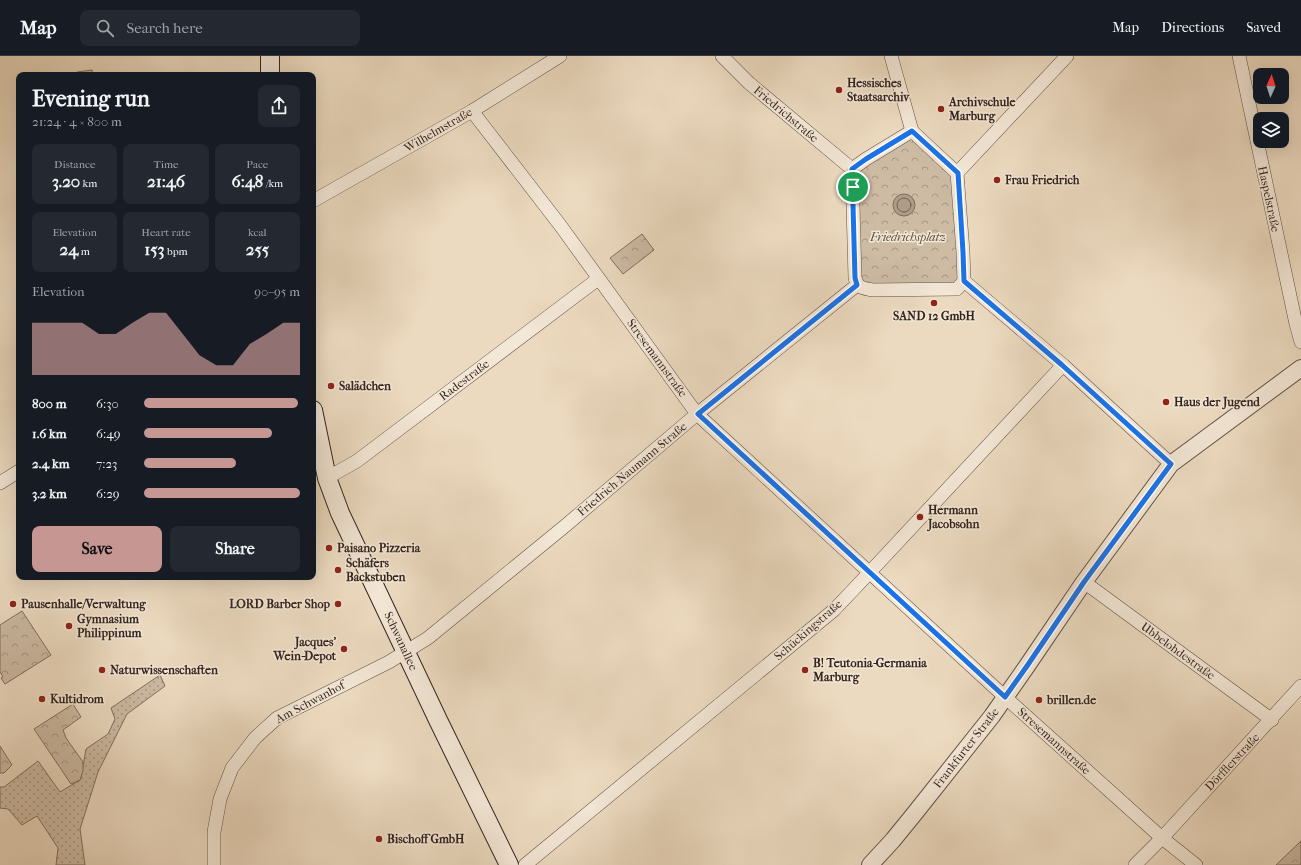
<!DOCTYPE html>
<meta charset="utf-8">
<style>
:root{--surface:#171b24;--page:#242831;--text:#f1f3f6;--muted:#9ea1a6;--line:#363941;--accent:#c59692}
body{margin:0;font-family:"IM FELL French Canon",serif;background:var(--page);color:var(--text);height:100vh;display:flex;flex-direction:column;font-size:15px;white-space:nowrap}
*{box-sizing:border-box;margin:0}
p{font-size:13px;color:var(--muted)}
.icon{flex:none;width:22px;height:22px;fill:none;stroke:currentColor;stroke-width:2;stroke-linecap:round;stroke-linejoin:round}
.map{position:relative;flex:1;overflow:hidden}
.details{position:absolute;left:16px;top:16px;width:300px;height:508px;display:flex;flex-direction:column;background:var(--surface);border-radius:8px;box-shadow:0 4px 16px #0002}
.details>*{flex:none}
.needle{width:26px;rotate:3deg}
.buttons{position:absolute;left:1253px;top:12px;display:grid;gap:8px}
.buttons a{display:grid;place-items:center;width:36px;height:36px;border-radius:8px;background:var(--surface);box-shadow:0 4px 16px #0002;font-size:20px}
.pin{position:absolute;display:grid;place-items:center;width:34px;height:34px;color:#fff;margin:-17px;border:2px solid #fff;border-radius:50%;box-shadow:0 1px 4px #0007}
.round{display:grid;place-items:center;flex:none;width:42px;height:42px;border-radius:8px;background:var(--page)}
.summary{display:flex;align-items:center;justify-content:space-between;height:68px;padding:0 16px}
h1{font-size:22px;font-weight:700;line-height:30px}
.metrics{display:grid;grid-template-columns:repeat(3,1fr);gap:6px;height:68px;padding:4px 16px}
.metrics div{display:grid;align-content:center;border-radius:8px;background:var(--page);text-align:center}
.metrics b{font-size:17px;font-weight:700}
.metrics small{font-size:11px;font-weight:400}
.metrics p{font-size:11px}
.chart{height:112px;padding:8px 16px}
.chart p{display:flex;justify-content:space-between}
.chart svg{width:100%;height:72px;margin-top:4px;fill:var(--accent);opacity:.7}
.button{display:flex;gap:8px;margin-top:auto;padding:8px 16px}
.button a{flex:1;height:46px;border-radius:8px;background:var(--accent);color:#111;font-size:16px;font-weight:700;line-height:46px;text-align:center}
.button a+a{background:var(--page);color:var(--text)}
ul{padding:0 16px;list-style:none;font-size:13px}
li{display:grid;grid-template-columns:64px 48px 1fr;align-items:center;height:30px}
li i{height:10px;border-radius:5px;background:var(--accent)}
header{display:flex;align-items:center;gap:24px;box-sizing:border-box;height:56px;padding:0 20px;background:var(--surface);border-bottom:1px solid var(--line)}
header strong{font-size:19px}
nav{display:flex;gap:22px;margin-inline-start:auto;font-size:14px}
.search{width:280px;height:36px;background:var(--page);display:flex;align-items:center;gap:10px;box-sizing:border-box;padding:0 14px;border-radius:8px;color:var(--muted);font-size:15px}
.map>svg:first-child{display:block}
.grass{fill:url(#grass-dots);stroke:#817060}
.forest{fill:url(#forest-crowns);stroke:#817060}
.pitch{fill:#cdbba4;stroke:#817060}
.water{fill:#ae9c89;stroke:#7e6c5e}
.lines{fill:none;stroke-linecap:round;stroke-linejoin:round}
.shore{stroke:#726053;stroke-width:1}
.minor-casing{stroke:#635246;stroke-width:14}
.tertiary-casing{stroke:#635246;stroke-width:18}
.secondary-casing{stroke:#35241d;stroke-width:20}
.minor{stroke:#f3e7d6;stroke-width:13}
.tertiary{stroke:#f3e7d6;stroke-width:16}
.secondary{stroke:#f3e7d6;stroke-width:18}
.route-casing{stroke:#fff;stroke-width:8}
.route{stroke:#1a73e8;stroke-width:5}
.poi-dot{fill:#8f2418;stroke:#f3e7d6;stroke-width:1.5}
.labels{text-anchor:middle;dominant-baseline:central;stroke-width:3;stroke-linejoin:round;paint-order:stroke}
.poi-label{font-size:12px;font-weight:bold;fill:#35241d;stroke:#f3e7d6;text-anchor:start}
.street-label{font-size:12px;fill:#35241d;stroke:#f3e7d6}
.park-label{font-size:12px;font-style:italic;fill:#5b4a3f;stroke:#f3e7d6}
</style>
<header>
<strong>Map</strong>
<div class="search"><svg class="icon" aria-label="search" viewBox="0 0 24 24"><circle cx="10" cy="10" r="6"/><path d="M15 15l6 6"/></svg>Search here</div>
<nav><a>Map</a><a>Directions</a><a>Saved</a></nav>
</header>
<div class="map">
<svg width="1301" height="809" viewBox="0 0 1301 809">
<defs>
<pattern id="grass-dots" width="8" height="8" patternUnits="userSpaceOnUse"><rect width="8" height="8" fill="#cdbba4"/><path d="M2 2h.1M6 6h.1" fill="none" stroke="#a79885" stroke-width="1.8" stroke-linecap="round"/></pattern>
<pattern id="forest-crowns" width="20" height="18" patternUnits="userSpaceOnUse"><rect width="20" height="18" fill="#cdbba4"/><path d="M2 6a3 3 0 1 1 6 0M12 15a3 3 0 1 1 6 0" fill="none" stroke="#a79885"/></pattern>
</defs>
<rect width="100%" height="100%" fill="#ecdac0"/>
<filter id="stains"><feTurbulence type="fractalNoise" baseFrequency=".005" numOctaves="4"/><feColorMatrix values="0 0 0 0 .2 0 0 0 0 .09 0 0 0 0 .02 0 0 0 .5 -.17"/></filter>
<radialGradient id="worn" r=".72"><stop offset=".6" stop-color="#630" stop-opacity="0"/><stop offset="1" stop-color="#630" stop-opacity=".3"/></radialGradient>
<path class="grass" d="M 160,619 L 165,630 L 127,658 L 98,716 L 80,773 L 85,809 L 56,809 L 58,792 L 37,760 L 22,769 L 8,753 L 0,752 L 0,731 L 4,731 L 38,705 L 60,736 L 80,724 C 83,714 84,703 86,693 L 108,678 L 115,663 L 111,652 Z"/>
<g class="forest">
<polygon points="911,78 955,118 961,224 956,231 861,229 855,114"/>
<polygon points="642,178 654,194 623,218 610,202"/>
<polygon points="22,555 51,599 5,628 1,622 3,621 0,616 0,569"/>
<polygon points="73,648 81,661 63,674 66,682 83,706 83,715 80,724 71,728 34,673"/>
<polygon points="0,690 12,709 4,717 0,717"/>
<polygon points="1301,785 1301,809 1276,809"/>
</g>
<polygon class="pitch" points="92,14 93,19 78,19 77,16"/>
<circle class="water" cx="904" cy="149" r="11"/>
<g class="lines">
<circle class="shore" cx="904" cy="149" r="7"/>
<g class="minor-casing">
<g id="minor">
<polyline points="722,0 749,27 852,113"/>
<polyline points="891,0 912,75"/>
<polyline points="1239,0 1296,268 1301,286"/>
<polyline points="472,55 560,169 697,358 1005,641 1162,782 1196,809"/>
<path d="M 912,75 L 957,117 L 963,196 L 964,225 L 957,233 L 873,234 C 863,232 858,233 855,222 L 852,113 L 866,103 Z"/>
<polyline points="957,117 1067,0"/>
<polyline points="313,145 472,55 560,0"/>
<polyline points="964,225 1063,309 1171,408"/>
<polyline points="327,422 357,405 598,223"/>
<polyline points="0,427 19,415"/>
<polyline points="1084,526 1272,664"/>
<polyline points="214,809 214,776 220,743 232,712 255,682 277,662 389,606 428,582 565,470 697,358 857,229"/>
<polyline points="525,809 834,554 870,516 1063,309"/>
<polyline points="1135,809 1162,782 1301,630"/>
</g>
</g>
<g class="tertiary-casing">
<polyline id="tertiary" points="870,809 893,784 915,757 992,660 1027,610 1084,526 1171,408 1301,312"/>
</g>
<g class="secondary-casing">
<g id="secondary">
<polyline points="270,0 270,19"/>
<polyline points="313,354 327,422 340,457 438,664 509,809"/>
</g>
</g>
<use href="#minor" class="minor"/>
<use href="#tertiary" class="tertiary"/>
<use href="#secondary" class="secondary"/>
</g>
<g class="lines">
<g class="route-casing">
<polygon id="route" points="912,75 958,117 963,196 964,225 1062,309 1171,408 1084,526 1027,610 1005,641 698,358 857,229 855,222 852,113 866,103"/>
</g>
<use href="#route" class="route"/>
</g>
<g class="poi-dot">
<circle cx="839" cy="34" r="4"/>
<circle cx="941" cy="53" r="4"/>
<circle cx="997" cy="124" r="4"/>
<circle cx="934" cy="247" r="4"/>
<circle cx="331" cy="330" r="4"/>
<circle cx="1166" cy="346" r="4"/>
<circle cx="920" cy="461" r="4"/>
<circle cx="329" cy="492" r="4"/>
<circle cx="338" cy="514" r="4"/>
<circle cx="13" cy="548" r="4"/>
<circle cx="338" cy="548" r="4"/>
<circle cx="69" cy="570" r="4"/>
<circle cx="344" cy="593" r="4"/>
<circle cx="102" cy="614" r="4"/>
<circle cx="805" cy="614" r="4"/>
<circle cx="42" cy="643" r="4"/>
<circle cx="1039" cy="644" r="4"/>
<circle cx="379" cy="783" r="4"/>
</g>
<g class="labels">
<g class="poi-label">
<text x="847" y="27">Hessisches<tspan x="847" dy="14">Staatsarchiv</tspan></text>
<text x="949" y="46">Archivschule<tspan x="949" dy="14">Marburg</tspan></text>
<text x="1005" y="124">Frau Friedrich</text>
<text x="934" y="260" text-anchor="middle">SAND 12 GmbH</text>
<text x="339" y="330">Salädchen</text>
<text x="1174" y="346">Haus der Jugend</text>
<text x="928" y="454">Hermann<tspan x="928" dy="14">Jacobsohn</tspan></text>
<text x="337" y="492">Paisano Pizzeria</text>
<text x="346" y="507">Schäfers<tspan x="346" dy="14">Backstuben</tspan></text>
<text x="21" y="548">Pausenhalle/Verwaltung</text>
<text x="330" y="548" text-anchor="end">LORD Barber Shop</text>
<text x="77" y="563">Gymnasium<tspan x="77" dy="14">Philippinum</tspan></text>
<text x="336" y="586" text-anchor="end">Jacques'<tspan x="336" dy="14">Wein-Depot</tspan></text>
<text x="813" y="607">B! Teutonia-Germania<tspan x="813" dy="14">Marburg</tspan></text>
<text x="110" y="614">Naturwissenschaften</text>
<text x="50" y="643">Kultidrom</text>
<text x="1047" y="644">brillen.de</text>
<text x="387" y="783">Bischoff GmbH</text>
</g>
<g class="street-label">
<text transform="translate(786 58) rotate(40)">Friedrichstraße</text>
<text transform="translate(438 74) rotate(-30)">Wilhelmstraße</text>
<text transform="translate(1269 143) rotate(78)">Haspelstraße</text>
<text transform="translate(657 302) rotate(54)">Stresemannstraße</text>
<text transform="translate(464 324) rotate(-37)">Radestraße</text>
<text transform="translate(632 413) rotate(-40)">Friedrich-Naumann-Straße</text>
<text transform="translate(808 574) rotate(-41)">Schückingstraße</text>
<text transform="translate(401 585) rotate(65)">Schwanallee</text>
<text transform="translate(1178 595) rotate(36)">Ubbelohdestraße</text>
<text transform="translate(310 646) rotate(-28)">Am Schwanhof</text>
<text transform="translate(1054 685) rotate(42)">Stresemannstraße</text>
<text transform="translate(966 692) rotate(-52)">Frankfurter Straße</text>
<text transform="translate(1232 706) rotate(-47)">Dörfflerstraße</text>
</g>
<g class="park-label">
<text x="908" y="181">Friedrichsplatz</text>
</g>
</g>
<rect width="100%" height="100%" filter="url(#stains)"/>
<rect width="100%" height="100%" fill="url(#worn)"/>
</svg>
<div class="buttons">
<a><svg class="needle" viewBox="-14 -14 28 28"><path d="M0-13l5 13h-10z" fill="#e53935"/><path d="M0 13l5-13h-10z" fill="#9ea1a6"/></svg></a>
<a><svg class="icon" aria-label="layers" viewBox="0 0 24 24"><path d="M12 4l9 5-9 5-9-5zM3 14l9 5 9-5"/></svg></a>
</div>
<div class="pin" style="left:853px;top:131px;background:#1e9e55"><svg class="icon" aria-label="arrive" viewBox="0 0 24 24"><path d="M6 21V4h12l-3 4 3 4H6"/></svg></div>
<section class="details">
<div class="summary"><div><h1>Evening run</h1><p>21:24 · 4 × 800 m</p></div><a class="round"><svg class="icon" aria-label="share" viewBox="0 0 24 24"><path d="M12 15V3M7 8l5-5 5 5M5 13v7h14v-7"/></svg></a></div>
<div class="metrics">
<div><p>Distance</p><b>3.20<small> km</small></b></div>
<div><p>Time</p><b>21:46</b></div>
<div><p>Pace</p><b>6:48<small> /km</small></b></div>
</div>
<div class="metrics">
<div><p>Elevation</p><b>24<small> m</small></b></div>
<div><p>Heart rate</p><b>153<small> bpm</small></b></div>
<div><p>kcal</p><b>255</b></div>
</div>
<div class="chart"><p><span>Elevation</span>90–95 m</p>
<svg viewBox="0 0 160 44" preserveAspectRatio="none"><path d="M0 44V12L10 12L20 12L30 12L40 19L50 19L60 12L70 6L80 6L90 19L100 32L110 38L120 38L130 25L140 19L150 12L160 12V44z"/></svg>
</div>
<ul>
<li><b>800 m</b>6:30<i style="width:99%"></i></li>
<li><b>1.6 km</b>6:49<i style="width:82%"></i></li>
<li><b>2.4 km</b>7:23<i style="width:59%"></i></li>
<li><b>3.2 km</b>6:29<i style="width:100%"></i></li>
</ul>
<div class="button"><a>Save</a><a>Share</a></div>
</section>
</div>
